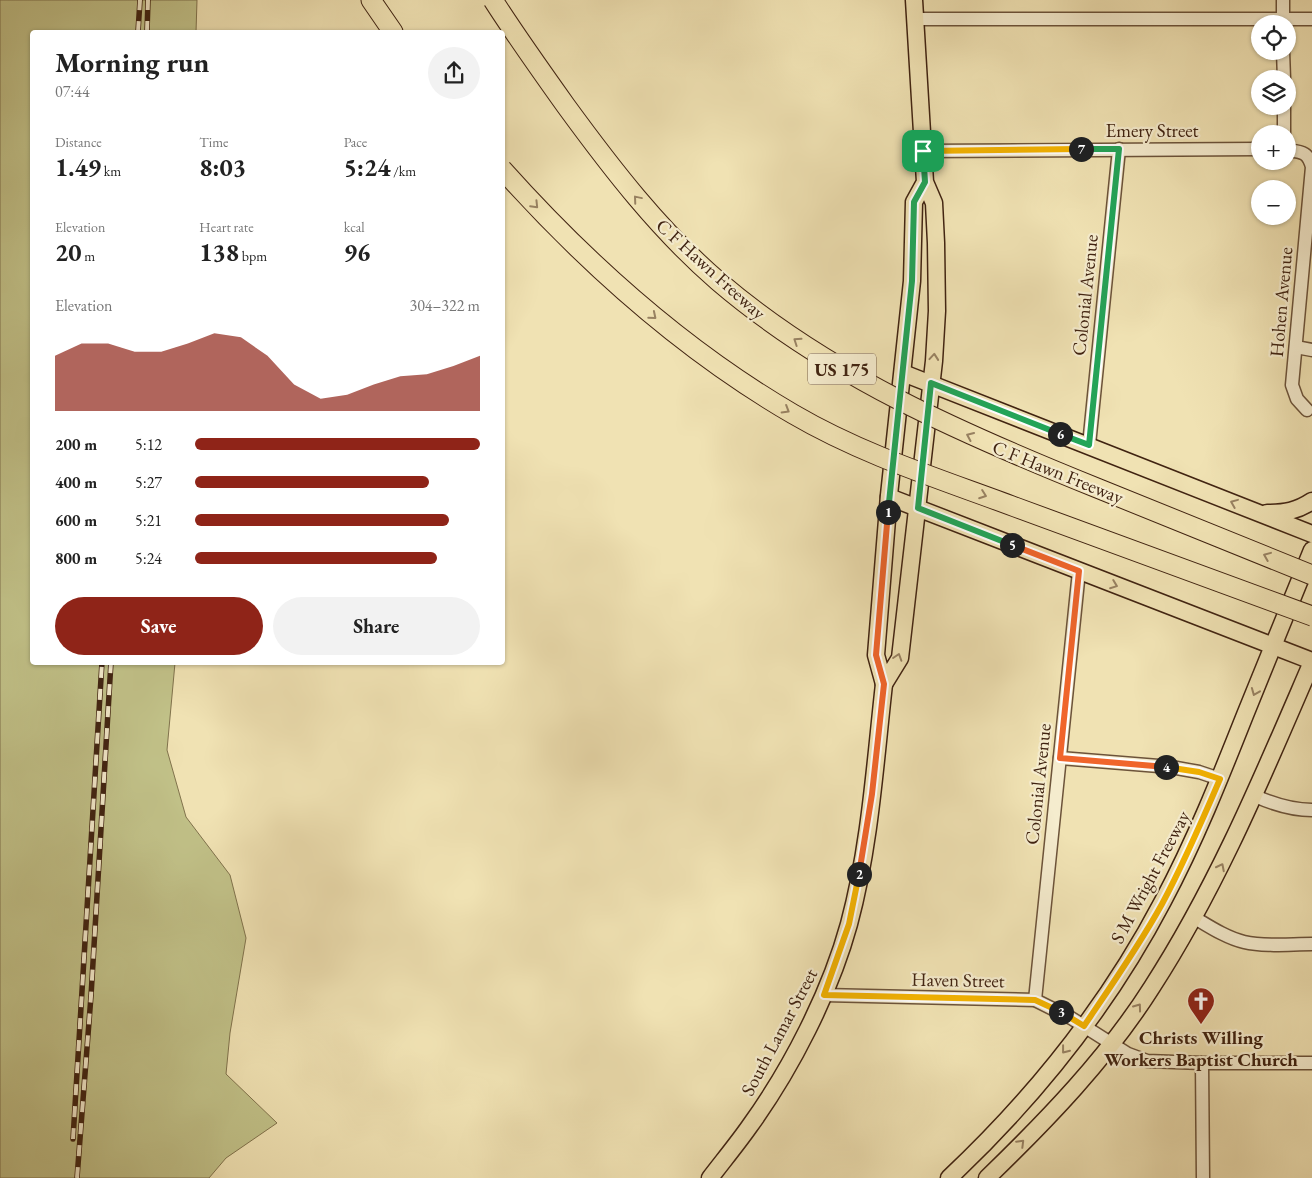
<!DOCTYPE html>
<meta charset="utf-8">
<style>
:root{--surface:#fff;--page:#f2f2f2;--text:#222;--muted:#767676;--accent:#8f2418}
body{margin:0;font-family:"EB Garamond",serif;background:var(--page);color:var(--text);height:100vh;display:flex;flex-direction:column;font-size:19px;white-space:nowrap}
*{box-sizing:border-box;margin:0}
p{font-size:16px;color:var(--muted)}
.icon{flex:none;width:28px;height:28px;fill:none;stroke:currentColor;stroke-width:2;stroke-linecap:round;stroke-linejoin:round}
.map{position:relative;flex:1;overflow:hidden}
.drawer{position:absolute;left:30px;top:30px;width:475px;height:635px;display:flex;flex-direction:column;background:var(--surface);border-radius:5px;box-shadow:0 1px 4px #0004}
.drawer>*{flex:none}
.controls{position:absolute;left:1251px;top:15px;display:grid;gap:10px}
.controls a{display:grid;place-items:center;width:45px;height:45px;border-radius:50%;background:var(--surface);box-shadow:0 1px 4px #0004;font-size:25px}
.pin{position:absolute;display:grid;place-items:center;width:42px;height:42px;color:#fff;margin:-21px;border-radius:10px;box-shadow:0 2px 8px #0006}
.km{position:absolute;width:25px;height:25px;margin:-12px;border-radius:50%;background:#222;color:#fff;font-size:14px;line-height:25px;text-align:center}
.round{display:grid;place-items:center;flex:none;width:52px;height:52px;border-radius:26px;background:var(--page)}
.summary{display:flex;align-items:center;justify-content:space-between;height:85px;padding:0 25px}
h1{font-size:28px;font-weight:700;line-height:38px}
.figures{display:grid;grid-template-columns:repeat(3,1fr);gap:8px;height:85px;padding:5px 25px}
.figures div{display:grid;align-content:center}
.figures b{font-size:25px;font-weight:700}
.figures small{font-size:14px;font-weight:400}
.figures p{font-size:14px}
.chart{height:140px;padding:10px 25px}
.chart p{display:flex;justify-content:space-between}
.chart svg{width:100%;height:90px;margin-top:5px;fill:var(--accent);opacity:.7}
.primary-button{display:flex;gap:10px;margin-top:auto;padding:10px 25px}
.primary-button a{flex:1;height:58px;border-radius:30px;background:var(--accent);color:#fff;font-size:20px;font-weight:700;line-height:58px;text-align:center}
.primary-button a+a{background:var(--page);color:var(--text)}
ul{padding:0 25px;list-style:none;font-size:16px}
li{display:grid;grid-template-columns:80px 60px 1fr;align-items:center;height:38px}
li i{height:12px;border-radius:6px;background:var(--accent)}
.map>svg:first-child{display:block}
.green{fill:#c1c188;stroke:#80724c}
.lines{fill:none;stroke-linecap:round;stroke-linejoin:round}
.minor-casing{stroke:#6c533a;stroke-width:15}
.major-casing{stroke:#402311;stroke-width:19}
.highway-casing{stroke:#402311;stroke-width:21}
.minor{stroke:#f5ecce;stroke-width:12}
.major{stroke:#f0e2b3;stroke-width:16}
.highway{stroke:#f0e2b3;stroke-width:19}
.rail-casing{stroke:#402311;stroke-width:5.5}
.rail{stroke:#f5ecce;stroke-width:4;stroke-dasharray:11;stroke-linecap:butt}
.highway-bridge-casing{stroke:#402311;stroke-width:21;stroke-linecap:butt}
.highway-bridge{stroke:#f0e2b3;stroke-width:19}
.oneway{stroke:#988262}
.split-1-casing{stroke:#fff;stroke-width:10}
.split-2-casing{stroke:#fff;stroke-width:10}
.split-3-casing{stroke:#fff;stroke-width:10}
.split-4-casing{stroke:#fff;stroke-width:10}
.split-5-casing{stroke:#fff;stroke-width:10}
.split-6-casing{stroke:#fff;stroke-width:10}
.split-7-casing{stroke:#fff;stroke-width:10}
.split-8-casing{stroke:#fff;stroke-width:10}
.split-1{stroke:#22a559;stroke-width:6}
.split-2{stroke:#f0652b;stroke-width:6}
.split-3{stroke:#f5b400;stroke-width:6}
.split-4{stroke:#f5b400;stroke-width:6}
.split-5{stroke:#f0652b;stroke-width:6}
.split-6{stroke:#22a559;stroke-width:6}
.split-7{stroke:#22a559;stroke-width:6}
.split-8{stroke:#f5b400;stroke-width:6}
.labels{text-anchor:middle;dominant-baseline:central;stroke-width:4.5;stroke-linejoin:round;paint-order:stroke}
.shield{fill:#f5ecce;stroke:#765f4a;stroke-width:1}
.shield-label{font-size:18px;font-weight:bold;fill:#402311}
.street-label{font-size:19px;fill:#402311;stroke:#f5ecce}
.poi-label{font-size:19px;font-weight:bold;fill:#402311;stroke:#f5ecce}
</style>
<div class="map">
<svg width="1312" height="1178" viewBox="0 0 1312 1178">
<rect width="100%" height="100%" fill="#f0e2b3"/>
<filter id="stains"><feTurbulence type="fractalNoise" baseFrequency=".004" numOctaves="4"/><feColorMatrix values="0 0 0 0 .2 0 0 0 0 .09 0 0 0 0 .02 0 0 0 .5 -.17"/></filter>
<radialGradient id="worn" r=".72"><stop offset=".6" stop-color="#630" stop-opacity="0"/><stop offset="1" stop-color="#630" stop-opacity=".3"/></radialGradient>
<polygon class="green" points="0,0 197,0 196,32 32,32 32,662 175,663 167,750 186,817 230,875 246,938 230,1033 226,1074 277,1123 226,1158 209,1178 0,1178"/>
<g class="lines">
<g class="minor-casing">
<g id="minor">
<polyline points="1283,0 1283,24"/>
<polyline points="915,19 1312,19"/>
<polyline points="1283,51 1284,79"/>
<polyline points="1284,106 1284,134"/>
<path d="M 1288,150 C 1302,152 1308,152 1312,167 L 1292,385 L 1297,399 L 1307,410"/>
<polyline points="923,151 1260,149"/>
<polyline points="1296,347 1312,350"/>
<polyline points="1089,445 1119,149"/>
<polyline points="1060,758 1171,767 1199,772 1220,779"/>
<path d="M 1255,796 C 1273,804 1291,810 1312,810"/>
<path d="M 1195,918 C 1210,927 1227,938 1244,942 C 1266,947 1290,944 1312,944"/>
<polyline points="824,995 1035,1000 1071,1018 1128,1054 1147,1061 1202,1063 1312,1063"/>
<polyline points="1035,1000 1079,571"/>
<polyline points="1202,1063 1203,1178"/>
</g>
</g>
<g class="major-casing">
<g id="major">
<polyline points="914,0 925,182 934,203 936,243 937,311 934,361 900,658 884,684 876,655 889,495 912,281 914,202 925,182"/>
<polyline points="903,373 1312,534"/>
<polyline points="889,497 1312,661"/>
<path d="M 1267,513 C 1285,513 1297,511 1312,501"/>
<path d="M 710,1178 C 723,1161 737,1144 749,1127 C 791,1069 830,993 849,924 C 870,846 875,764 884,684"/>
<path d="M 949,1178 C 1034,1098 1109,1004 1163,901 C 1195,841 1220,778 1245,715 C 1267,660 1290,605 1312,550"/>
<path d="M 987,1178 C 1047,1120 1107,1058 1152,987 C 1218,885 1264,773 1312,662"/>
</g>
</g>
<g class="highway-casing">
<polyline id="highway" points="371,0 393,32"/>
</g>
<use href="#minor" class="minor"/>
<use href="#major" class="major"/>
<use href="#highway" class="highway"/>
<g class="rail-casing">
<g id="rail">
<polyline points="138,32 140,0"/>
<polyline points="147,32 148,0"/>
<polyline points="73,1139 102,662"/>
<polyline points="77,1178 91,996 111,662"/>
</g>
</g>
<use href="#rail" class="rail"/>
<g class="highway-bridge-casing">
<g id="highway-bridge">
<path d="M 493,0 C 516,36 541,71 566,106 C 612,169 659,230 718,281 C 829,376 963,434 1097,488 C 1168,517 1240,546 1312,575"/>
<path d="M 502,169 C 587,264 683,350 793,414 C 863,455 940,479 1015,507 C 1114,544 1213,580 1312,616"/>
</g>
</g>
<use href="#highway-bridge" class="highway-bridge"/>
</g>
<defs><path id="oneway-chevron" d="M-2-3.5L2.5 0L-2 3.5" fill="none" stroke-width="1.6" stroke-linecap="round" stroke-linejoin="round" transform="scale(1.25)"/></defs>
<g class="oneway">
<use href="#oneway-chevron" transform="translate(637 199) rotate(-130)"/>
<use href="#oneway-chevron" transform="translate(535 205) rotate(46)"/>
<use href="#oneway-chevron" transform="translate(653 316) rotate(40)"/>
<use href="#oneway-chevron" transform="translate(797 341) rotate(-146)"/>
<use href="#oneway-chevron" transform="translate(934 357) rotate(-85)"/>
<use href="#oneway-chevron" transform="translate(786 410) rotate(31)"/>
<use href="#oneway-chevron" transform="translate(970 436) rotate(-156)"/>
<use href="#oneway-chevron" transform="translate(983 495) rotate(20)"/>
<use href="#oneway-chevron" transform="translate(1234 503) rotate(-158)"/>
<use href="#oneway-chevron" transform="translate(1267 556) rotate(-158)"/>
<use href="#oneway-chevron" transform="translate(1114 585) rotate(21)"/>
<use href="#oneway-chevron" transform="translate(898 657) rotate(-72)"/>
<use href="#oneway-chevron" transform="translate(1255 692) rotate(112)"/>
<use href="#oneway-chevron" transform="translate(1221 867) rotate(-63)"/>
<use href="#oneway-chevron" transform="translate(1138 1007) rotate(-54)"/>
<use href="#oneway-chevron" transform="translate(1065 1050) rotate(128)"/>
<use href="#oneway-chevron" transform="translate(1021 1143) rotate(-45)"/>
</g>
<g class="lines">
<g class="split-1-casing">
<polyline id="split-1" points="888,512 912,281 914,202 925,182 923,151"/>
</g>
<g class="split-2-casing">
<polyline id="split-2" points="859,874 872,794 884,684 876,655 888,512"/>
</g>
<g class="split-3-casing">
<polyline id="split-3" points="859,874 849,924 824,995 1035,1000 1061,1012"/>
</g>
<g class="split-4-casing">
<path id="split-4" d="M 1061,1012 L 1084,1026 C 1111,986 1139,946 1162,904 C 1184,863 1202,821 1220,779 L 1199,772 L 1166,767"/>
</g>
<g class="split-5-casing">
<polyline id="split-5" points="1012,545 1079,571 1060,758 1166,767"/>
</g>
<g class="split-6-casing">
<polyline id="split-6" points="1012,545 918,508 931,383 1060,434"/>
</g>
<g class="split-7-casing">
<polyline id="split-7" points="1060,434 1089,445 1119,149 1081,149"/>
</g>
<g class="split-8-casing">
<polyline id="split-8" points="923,151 1081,149"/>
</g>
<use href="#split-1" class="split-1"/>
<use href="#split-2" class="split-2"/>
<use href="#split-3" class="split-3"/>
<use href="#split-4" class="split-4"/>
<use href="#split-5" class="split-5"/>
<use href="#split-6" class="split-6"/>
<use href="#split-7" class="split-7"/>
<use href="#split-8" class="split-8"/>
</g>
<defs>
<g id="church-pin" transform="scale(1.4375)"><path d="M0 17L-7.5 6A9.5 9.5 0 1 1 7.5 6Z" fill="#8f2418" stroke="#f5ecce"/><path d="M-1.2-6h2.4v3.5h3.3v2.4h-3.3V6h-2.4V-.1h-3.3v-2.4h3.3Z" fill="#fff"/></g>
</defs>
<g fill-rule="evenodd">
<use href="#church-pin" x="1201" y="1001"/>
</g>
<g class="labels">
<rect class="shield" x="808" y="353.5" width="68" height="31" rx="4"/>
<g class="shield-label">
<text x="842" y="369">US 175</text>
</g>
<g class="street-label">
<text x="1152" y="130">Emery Street</text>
<text transform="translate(711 269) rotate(42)">C F Hawn Freeway</text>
<text transform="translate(1085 295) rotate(-84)">Colonial Avenue</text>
<text transform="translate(1281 302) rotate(-85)">Hohen Avenue</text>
<text transform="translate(1058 472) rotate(22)">C F Hawn Freeway</text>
<text transform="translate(1038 784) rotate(-84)">Colonial Avenue</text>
<text transform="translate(1150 877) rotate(-62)">S M Wright Freeway</text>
<text transform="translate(958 980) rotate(1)">Haven Street</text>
<text transform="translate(779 1032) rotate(-62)">South Lamar Street</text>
</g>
<g class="poi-label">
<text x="1201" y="1037">Christs Willing<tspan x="1201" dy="22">Workers Baptist Church</tspan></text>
</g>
</g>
<rect width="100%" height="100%" filter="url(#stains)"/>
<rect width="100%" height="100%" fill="url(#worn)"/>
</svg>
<div class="controls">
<a><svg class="icon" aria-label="locate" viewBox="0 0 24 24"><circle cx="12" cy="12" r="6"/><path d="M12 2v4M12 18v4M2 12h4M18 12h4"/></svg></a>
<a><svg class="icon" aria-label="layers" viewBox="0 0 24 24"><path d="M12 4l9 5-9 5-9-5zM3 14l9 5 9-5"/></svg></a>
<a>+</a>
<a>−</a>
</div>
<div class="pin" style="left:923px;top:151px;background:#1e9e55"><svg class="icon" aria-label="arrive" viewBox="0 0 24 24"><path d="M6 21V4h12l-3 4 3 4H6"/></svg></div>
<b class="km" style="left:888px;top:512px">1</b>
<b class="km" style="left:859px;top:874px">2</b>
<b class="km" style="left:1061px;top:1012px">3</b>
<b class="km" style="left:1166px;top:767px">4</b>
<b class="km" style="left:1012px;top:545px">5</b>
<b class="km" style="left:1060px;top:434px">6</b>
<b class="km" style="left:1081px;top:149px">7</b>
<section class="drawer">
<div class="summary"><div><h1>Morning run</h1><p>07:44</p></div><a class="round"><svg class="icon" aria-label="share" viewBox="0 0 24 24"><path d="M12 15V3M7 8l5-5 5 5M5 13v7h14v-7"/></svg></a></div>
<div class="figures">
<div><p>Distance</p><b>1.49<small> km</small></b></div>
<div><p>Time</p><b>8:03</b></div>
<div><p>Pace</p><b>5:24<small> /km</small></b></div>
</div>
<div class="figures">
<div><p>Elevation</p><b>20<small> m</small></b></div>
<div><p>Heart rate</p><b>138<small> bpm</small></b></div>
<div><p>kcal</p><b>96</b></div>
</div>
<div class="chart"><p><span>Elevation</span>304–322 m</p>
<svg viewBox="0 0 160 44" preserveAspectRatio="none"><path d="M0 44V17L10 11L20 11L30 15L40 15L50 11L60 6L70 8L80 17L90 31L100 38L110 36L120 31L130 27L140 26L150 22L160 17V44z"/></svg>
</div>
<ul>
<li><b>200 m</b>5:12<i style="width:100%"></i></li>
<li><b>400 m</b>5:27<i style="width:82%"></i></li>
<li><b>600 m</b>5:21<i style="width:89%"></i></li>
<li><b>800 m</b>5:24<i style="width:85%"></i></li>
</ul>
<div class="primary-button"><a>Save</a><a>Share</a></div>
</section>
</div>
